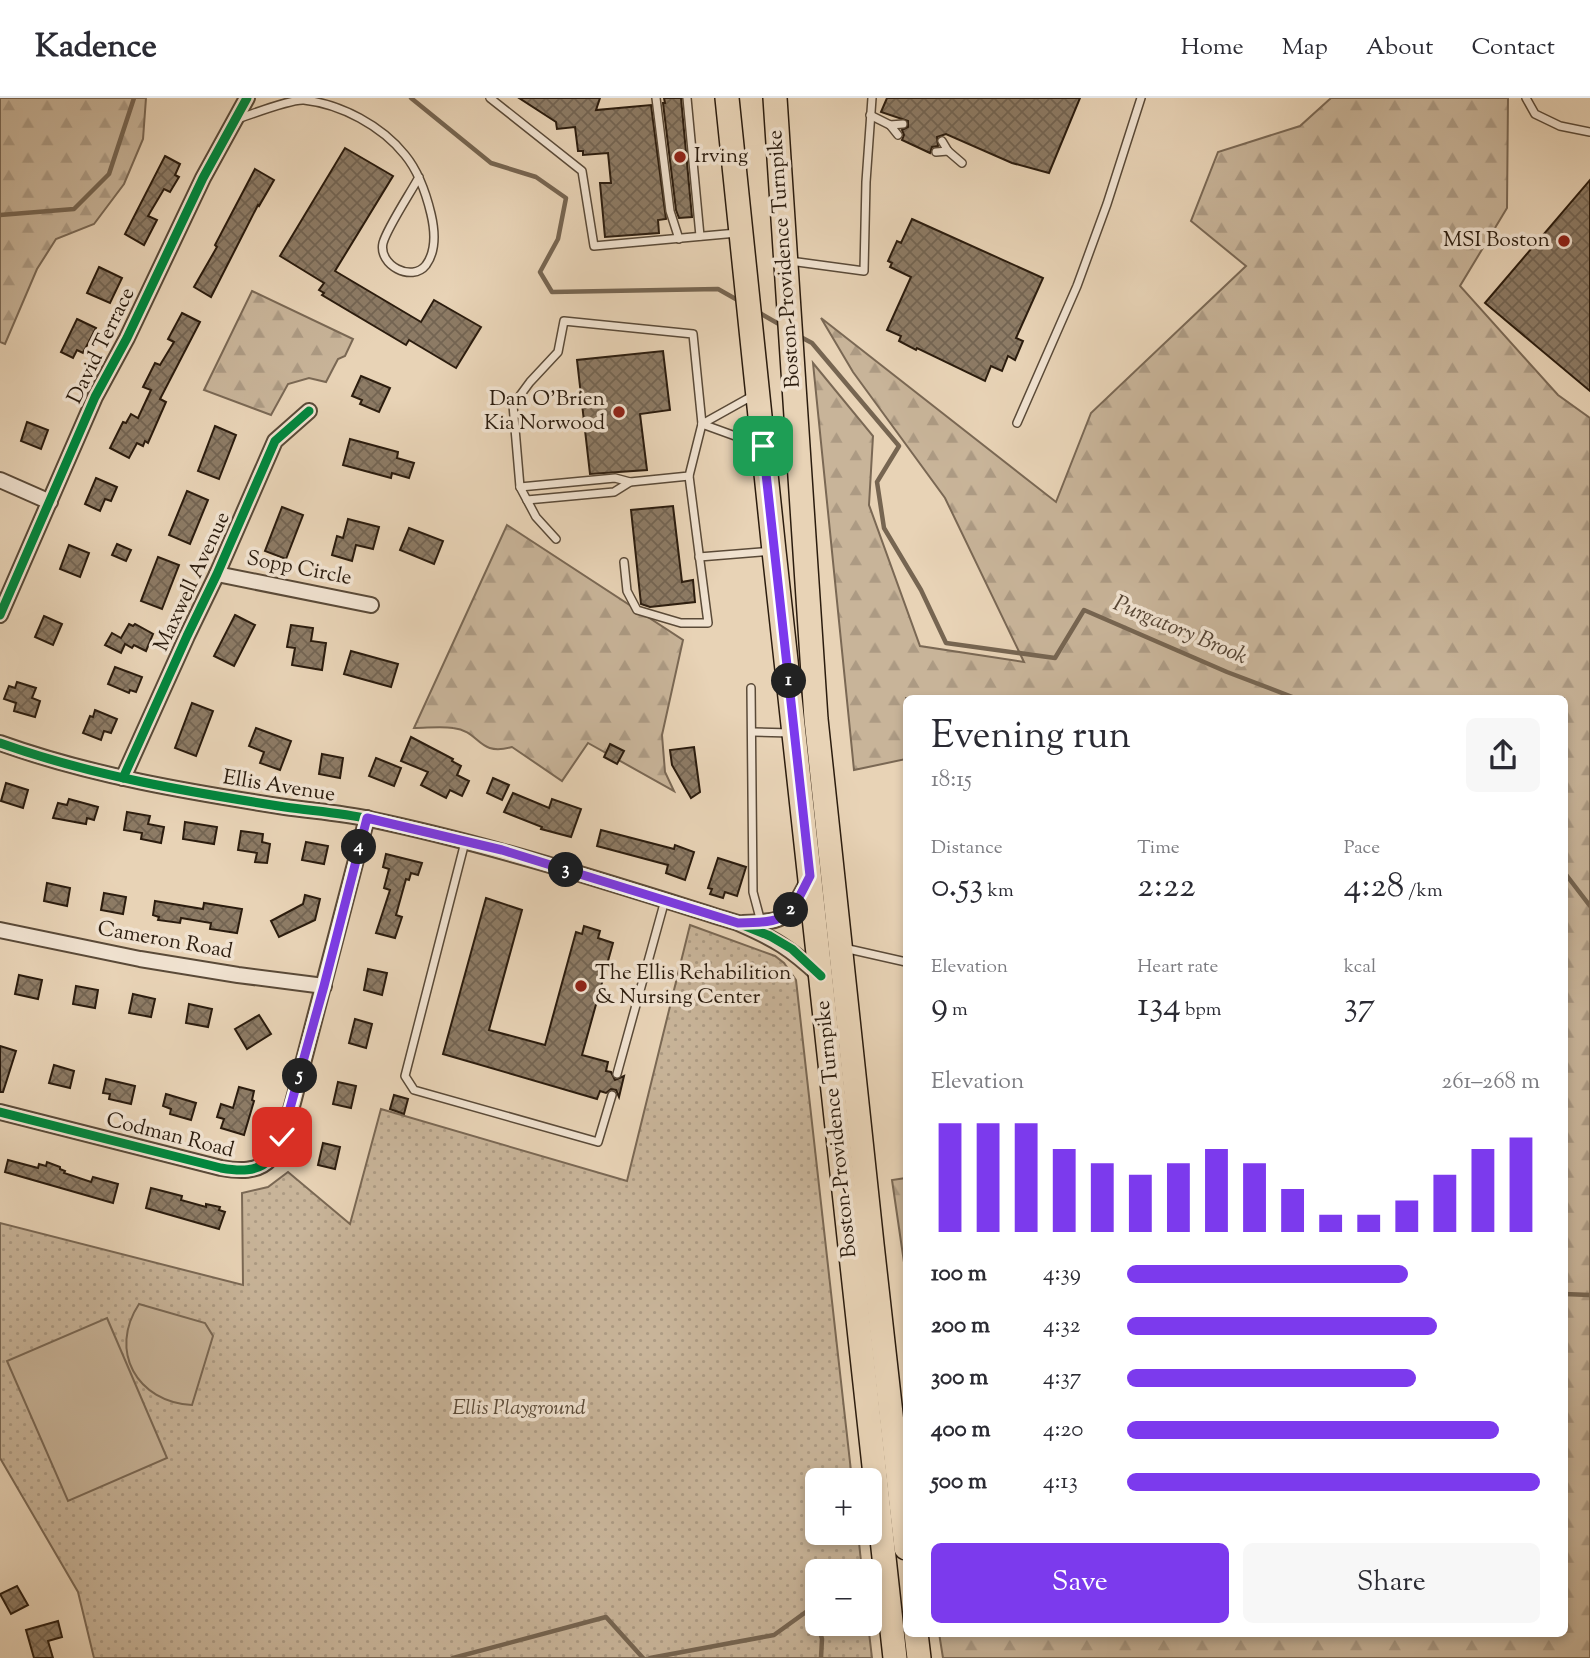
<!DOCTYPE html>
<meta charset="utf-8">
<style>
:root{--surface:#fff;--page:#f7f7f7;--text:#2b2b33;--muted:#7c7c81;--line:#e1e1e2;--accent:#7c3aed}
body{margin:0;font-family:"Sorts Mill Goudy",serif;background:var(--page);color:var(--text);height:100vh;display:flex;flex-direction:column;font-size:26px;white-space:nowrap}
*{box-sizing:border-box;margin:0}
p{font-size:23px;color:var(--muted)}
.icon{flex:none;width:38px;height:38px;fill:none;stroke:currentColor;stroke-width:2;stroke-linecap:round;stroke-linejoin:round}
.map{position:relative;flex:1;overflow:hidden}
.side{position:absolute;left:903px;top:597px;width:665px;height:942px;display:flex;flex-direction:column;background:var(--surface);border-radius:10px;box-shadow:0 4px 10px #0003}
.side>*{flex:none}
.controls{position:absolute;left:805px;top:1370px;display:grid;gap:14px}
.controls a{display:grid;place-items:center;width:77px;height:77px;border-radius:10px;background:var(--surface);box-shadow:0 4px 10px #0003;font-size:35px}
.pin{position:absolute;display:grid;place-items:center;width:60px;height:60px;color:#fff;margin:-30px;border-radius:14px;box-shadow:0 4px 10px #0006}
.km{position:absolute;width:35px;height:35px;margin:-18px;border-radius:50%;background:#222;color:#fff;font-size:19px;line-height:35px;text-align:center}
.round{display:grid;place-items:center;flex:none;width:74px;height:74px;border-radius:10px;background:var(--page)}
.summary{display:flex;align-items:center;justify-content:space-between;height:119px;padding:0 28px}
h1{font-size:38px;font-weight:600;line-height:52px}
.figures{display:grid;grid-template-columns:repeat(3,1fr);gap:10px;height:119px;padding:7px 28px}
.figures div{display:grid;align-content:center}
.figures b{font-size:35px;font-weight:600}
.figures small{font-size:19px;font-weight:400}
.figures p{font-size:19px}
.chart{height:196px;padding:14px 28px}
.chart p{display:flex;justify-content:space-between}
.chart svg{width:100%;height:126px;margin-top:7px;stroke:var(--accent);stroke-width:6}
.cta{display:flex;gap:14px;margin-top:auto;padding:14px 28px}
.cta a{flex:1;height:80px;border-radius:10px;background:var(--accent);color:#fff;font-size:28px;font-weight:600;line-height:80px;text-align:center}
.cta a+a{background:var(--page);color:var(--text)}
ul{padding:0 28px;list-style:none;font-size:23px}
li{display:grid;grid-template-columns:112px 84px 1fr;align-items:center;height:52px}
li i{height:18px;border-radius:9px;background:var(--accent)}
header{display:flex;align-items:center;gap:42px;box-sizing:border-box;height:98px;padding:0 35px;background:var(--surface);border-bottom:2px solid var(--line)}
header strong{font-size:33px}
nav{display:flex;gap:38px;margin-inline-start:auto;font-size:24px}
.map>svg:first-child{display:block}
.forest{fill:url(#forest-firs);stroke:#7a6854;stroke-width:2}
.park{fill:url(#park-dots);stroke:#7a6854;stroke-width:2}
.pitch{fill:#c8b499;stroke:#7a6854;stroke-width:2}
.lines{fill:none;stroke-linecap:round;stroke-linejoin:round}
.stream{stroke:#766551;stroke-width:4.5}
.building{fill:url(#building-cross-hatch);stroke:#2b1c0e;stroke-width:2}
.service-casing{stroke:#5a4a38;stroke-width:10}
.minor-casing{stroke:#5a4a38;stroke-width:18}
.primary-casing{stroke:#2b1c0e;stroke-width:26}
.service{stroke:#f0e2d0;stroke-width:7}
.minor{stroke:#f0e2d0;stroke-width:14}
.primary{stroke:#e8d3b6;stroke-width:23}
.cycleway-casing{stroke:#f0e2d0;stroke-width:13}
.cycleway{stroke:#00873e;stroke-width:9}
.route-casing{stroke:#fff;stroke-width:14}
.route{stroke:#7c3aed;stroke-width:9}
.poi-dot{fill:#8f2418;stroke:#f0e2d0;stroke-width:2.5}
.labels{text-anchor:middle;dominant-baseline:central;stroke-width:7;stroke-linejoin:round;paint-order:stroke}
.poi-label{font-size:21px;fill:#2b1c0e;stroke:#f0e2d0;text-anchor:start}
.street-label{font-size:21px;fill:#2b1c0e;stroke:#f0e2d0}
.park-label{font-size:21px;font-style:italic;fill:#5a4a38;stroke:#f0e2d0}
.water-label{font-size:23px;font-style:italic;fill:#574635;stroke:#f0e2d0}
</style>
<header>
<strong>Kadence</strong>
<nav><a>Home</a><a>Map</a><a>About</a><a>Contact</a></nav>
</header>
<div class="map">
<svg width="1590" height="1560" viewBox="0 0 1590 1560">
<defs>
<pattern id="forest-firs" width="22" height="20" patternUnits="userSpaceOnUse" patternTransform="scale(1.75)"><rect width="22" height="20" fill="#c8b499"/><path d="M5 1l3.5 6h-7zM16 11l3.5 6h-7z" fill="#ac9a83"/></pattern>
<pattern id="park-dots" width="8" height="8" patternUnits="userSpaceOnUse" patternTransform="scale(1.75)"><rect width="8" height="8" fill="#c8b499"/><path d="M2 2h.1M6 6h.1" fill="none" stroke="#ac9a83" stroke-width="1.8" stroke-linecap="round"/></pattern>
<pattern id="building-cross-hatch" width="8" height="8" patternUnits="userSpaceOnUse" patternTransform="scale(1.75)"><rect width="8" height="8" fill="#8d7b65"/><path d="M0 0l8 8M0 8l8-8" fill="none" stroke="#736452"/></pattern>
</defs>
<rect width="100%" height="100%" fill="#e8d3b6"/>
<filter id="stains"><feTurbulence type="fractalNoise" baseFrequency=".00286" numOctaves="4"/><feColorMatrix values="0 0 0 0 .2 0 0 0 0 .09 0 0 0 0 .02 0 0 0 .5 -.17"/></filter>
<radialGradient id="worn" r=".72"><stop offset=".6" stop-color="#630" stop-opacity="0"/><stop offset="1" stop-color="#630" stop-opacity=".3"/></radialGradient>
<g class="forest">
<polygon points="0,0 146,0 143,41 124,86 94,126 56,141 37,171 5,246 0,244"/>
<polygon points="1331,0 1508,0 1507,110 1460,188 1558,297 1590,320 1590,1560 943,1560 939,1535 1564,1535 1564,600 906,600 906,661 854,672 813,265 873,338 869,407 920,548 1024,564 945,400 853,274 821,220 1056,404 1091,315 1246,168 1191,123 1218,54 1300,28"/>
<polygon points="252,193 353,241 345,258 338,261 326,284 309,280 288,286 271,317 204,292"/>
<path d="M 507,427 L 683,542 L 662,637 L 665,674 L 674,693 L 588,645 L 562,683 L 512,649 C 477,659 481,633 453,630 C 441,628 427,630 414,630 Z"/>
<polygon points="906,1080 906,1178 892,1082"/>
</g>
<polygon class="park" points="690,827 775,858 784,865 796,882 852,1382 817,1382 817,1435 858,1435 862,1473 817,1474 817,1526 868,1526 872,1560 94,1560 78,1494 0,1360 0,1125 243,1187 242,1095 268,1089 288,1074 350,1126 381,1011 627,1083"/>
<g class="pitch">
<path d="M 139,1206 L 205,1225 L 213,1238 L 192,1307 C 137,1304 108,1253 139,1206 Z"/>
<polygon points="107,1220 167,1360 68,1403 7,1263"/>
</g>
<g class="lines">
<g class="stream">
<polyline points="411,0 491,65 536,79 566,100 558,141 540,174 552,194 718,191 741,204"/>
<polyline points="0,117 74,111 109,76 134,0"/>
<polyline points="758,214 784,229"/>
<polyline points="797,237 812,245 899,348 877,384 884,430 921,492 946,545 1055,560 1084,512 1227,574 1295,600"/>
<polyline points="1564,774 1590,808"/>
<polyline points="1564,1196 1590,1197"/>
<polyline points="862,1474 877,1466"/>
<polyline points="813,1509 817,1524"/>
<polyline points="818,1526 822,1541 821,1560"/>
<polyline points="453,1560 606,1519 643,1560"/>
<polyline points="650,1560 774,1537 817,1506"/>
</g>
</g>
<g class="building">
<polygon points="519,0 600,0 596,12 651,7 666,121 658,122 659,135 605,139 600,85 611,85 608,55 583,57 583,53 578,53 575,29 557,31 556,24"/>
<polygon points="664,0 681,0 692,119 679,120 676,112 663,5 665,5"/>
<polygon points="887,0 1080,0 1049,75 1012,65 946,36 937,39 938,48 932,49 930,55 902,42 904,37 902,32 908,29 908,23 881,14"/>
<polygon points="345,50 393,78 335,173 421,224 434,202 481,229 456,270 409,242 406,247 322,197 324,195 319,192 324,185 280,158"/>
<polygon points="165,58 180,66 175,77 179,79 170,94 164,91 148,118 157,122 144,147 125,136"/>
<polygon points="255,71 274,82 259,108 258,107 211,199 194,189 217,149 215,147"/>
<polygon points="1590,82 1590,293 1485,205"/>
<polygon points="912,121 1043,180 1016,240 1023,243 1015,262 1008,258 1002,273 991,268 985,283 917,250 916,252 899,243 901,238 887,232 911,179 890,169 892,165 888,163 897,143 901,145"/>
<polygon points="99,169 122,180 110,205 87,195"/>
<polygon points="182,215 200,224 160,301 166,304 148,345 145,343 143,348 137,345 129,360 110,350 123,324 126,325 131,316 138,320 151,292 143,289 155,265 160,267 174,244 168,241"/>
<polygon points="77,221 96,230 83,255 77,252 73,260 61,254"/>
<polygon points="663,253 670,312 640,316 647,372 590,376 577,262"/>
<polygon points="361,278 390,290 379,314 360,306 362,302 352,298"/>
<polygon points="27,324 48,332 41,351 21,343"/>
<polygon points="215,328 236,337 219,381 198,373"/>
<polygon points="350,341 398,354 397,360 414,365 409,380 392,375 391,380 343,367"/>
<polygon points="96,380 117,389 111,403 105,401 100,413 85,406"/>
<polygon points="187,393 208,402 190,446 169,437"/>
<polygon points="673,408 682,484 693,482 695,504 650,509 641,506 631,412"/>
<polygon points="282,409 303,417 286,461 265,453"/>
<polygon points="348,421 379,429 373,451 356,447 352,463 332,457 337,438 343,440"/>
<polygon points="409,430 443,443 434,466 400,452"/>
<polygon points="117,446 131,452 126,463 112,457"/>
<polygon points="69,447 89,455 80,479 60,471"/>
<polygon points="158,459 179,467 162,511 141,503"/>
<polygon points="235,517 255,527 234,568 214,558"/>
<polygon points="44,518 62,526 53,547 35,539"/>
<polygon points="129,526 133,528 135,526 153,536 146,553 134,547 132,550 125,546 121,555 105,547 112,535 121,540"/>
<polygon points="291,527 313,530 311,543 326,545 322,572 292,567 295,550 287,549"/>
<polygon points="351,553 398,566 391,589 344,576"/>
<polygon points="115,569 142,579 136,594 130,592 129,595 108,586"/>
<polygon points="17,584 36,590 32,600 40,603 35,619 14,613 16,605 4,601 9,588 15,590"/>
<polygon points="192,605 213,613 196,658 175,650"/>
<polygon points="95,612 117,621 111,635 104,633 101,642 83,635 90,618 93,619"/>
<polygon points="256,630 291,643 280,672 260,665 264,654 249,648"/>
<polygon points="411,639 453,661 452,663 461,668 457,677 469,683 462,698 450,692 446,700 421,687 428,674 401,663"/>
<polygon points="610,646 624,653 617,666 604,659"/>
<polygon points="694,649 700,694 691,700 672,667 670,652"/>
<polygon points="322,656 343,660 340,680 319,676"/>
<polygon points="376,660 401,670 394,688 369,678"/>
<polygon points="493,680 509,687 502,702 487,695"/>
<polygon points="6,685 28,692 23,710 1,703"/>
<polygon points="513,695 549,710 552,701 581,711 571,739 541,731 542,729 504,714"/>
<polygon points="69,701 98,709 94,722 87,720 86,726 53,720 58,705 67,707"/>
<polygon points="127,714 150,718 148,726 164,729 161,745 141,741 142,735 124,732"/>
<polygon points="185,724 217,729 214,746 183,741"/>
<polygon points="601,732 674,751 675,747 694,754 685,782 666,775 668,767 597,748"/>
<polygon points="241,733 263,736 262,744 270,746 267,765 255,764 257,755 238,752"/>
<polygon points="306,744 328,748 324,766 302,762"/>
<polygon points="386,756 422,765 418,777 411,775 409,782 406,781 396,817 402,819 395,840 376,835 390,792 384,790 389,771 383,769"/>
<polygon points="718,760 746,769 737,798 725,794 723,800 710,796 712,791 708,790"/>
<polygon points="47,785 70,790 67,808 44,803"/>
<polygon points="104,795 126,799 123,816 101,812"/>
<polygon points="305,797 320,801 315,822 279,839 271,823 303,806"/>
<polygon points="486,800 522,812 489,932 545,947 576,834 582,836 584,828 600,833 598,840 613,845 582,957 608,964 606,973 611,974 615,982 624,978 619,999 616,992 611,991 606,995 600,993 597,1001 443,956"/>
<polygon points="155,803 203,811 204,805 242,811 237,835 210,831 211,825 181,820 180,825 158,822 159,819 153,817"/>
<polygon points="368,871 387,875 382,897 364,892"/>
<polygon points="19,877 42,882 38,901 15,896"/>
<polygon points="76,888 98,892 95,910 73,906"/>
<polygon points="133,896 155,901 151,919 129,915"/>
<polygon points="189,906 212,911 208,929 186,925"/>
<polygon points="259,917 271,936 247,951 235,931"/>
<polygon points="355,921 372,926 366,950 349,945"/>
<polygon points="0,948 16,953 3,994 0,994"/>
<polygon points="54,967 74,973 70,990 49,985"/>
<polygon points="106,981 135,988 131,1006 109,1001 110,996 103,995"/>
<polygon points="338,984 356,988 351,1010 333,1006"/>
<polygon points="239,989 254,993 252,1002 254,1003 244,1037 221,1030 224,1021 217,1019 221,1006 233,1010"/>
<polygon points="166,996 196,1005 191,1022 170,1016 171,1011 163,1008"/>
<polygon points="394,997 408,1001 404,1016 390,1011"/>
<polygon points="323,1045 340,1049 335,1071 318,1067"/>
<polygon points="8,1062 38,1070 39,1066 46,1068 47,1064 60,1069 60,1071 65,1073 64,1075 91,1084 93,1079 118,1086 113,1105 5,1074"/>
<polygon points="151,1090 182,1098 181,1102 206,1109 206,1106 220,1109 219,1112 225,1114 219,1131 146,1110"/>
<polygon points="17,1488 28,1507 11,1516 0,1496"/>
<polygon points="58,1523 62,1539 48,1543 53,1560 34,1560 26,1532"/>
</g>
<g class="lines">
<g class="service-casing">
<g id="service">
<polyline points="490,0 582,73 594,148 737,135"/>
<polyline points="656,0 670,113 679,141"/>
<polyline points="687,0 700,138"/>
<polyline points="1526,0 1535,16 1560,28 1590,34"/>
<polyline points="870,17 890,27 903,26"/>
<path d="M 237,21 C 253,16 290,1 304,2 C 341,6 382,28 405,57 C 419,74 426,95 431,116 C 435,133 437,152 426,167 C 412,185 378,167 383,145 C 387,130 411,94 419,79"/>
<polyline points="890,27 898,37"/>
<polyline points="942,43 948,53 962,65"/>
<polyline points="936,54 948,53"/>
<polyline points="790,163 864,173 866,84 872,0"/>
<polyline points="1017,325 1077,188 1107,106 1141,0"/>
<polyline points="702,326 760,347"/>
<polyline points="702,326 754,297"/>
<polyline points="520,389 513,307 530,284 558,254 564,223 693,236 702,326 689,378 630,384 614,394 527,402"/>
<polyline points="556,441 536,419 520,389 615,380 630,384"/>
<polyline points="699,459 772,453"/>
<polyline points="624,464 627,493 637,512 681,525 708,525 689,378"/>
<polyline points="751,590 753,794 761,824"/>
<polyline points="753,634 791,635"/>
<polyline points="465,744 405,978 414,992 598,1044 612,997"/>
<polyline points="844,850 906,864"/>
<polyline points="617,976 665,802"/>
</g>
</g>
<g class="minor-casing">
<g id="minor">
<polyline points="0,382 50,404"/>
<polyline points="217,476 371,507"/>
<polyline points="0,517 95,299 127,240 203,80 247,0"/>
<path d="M 0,645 C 92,678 189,694 285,709 C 313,713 342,715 369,721 C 494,747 616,787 738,825 C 775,841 790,850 820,878"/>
<polyline points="123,680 187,538 217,476 275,343 309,313"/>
<path d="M 743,825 C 787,824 789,820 809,781"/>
<polyline points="0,832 140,861 238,877 324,888"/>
<path d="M 0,1014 L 221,1070 C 238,1073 258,1075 271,1060 C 284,1047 297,989 302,969 C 324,886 346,803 367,720"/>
</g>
</g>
<g class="primary-casing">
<g id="primary">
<polyline points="727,0 774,453 895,1560"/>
<polyline points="775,0 816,621 872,1146 906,1450"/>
<polyline points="916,1535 919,1560"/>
</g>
</g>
<use href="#service" class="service"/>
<use href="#minor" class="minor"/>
<use href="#primary" class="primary"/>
<g class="cycleway-casing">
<g id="cycleway">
<polyline points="0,517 95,299 127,240 203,80 247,0"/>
<path d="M 0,645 C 92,678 189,694 285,709 C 313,713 342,715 369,721 C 494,747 616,787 738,825 L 770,838 L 792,851 L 821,878"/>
<polyline points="123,680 187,538 217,476 275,343 309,313"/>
<path d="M 0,1014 L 221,1070 C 238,1073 258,1075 271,1060 C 284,1047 297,989 302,969 C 324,886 346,803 367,720"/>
</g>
</g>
<use href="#cycleway" class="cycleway"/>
</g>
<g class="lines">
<g class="route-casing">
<path id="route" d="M 282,1039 L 324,888 L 367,720 L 502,752 L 738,825 C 788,824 788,822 810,778 L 763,348"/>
</g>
<use href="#route" class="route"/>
</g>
<g class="poi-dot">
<circle cx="680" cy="59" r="7"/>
<circle cx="1564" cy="143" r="7"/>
<circle cx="619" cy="314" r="7"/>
<circle cx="581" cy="888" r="7"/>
</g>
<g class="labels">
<g class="poi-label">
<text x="694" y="59">Irving</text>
<text x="1550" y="143" text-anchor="end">MSI Boston</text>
<text x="605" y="302" text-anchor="end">Dan O'Brien<tspan x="605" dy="24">Kia Norwood</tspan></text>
<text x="595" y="876">The Ellis Rehabilition<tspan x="595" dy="24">&amp; Nursing Center</tspan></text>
</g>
<g class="street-label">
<text transform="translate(785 161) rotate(-94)">Boston-Providence Turnpike</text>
<text transform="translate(102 248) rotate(-64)">David Terrace</text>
<text transform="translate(299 471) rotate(11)">Sopp Circle</text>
<text transform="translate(193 484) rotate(-65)">Maxwell Avenue</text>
<text transform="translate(279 689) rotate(9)">Ellis Avenue</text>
<text transform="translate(165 843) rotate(10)">Cameron Road</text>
<text transform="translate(837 1031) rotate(-96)">Boston-Providence Turnpike</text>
<text transform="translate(170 1038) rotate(14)">Codman Road</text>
</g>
<g class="park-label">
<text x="519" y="1311">Ellis Playground</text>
</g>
<g class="water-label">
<text transform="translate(1180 533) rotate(23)">Purgatory Brook</text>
</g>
</g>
<rect width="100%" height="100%" filter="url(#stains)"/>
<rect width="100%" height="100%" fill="url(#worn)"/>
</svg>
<div class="controls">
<a>+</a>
<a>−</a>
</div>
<div class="pin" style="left:763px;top:348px;background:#1e9e55"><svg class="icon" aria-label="arrive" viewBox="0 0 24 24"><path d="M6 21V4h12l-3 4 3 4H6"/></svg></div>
<div class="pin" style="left:282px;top:1039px;background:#d93025"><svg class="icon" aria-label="check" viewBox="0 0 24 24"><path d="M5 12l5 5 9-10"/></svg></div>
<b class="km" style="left:789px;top:583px">1</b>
<b class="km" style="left:791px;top:812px">2</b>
<b class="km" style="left:566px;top:772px">3</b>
<b class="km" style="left:359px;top:749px">4</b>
<b class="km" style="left:300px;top:978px">5</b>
<section class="side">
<div class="summary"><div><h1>Evening run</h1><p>18:15</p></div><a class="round"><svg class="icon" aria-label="share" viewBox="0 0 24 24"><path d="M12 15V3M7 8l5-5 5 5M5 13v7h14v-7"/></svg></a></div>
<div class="figures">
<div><p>Distance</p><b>0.53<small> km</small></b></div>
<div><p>Time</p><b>2:22</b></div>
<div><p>Pace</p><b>4:28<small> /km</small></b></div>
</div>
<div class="figures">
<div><p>Elevation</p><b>9<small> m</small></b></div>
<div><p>Heart rate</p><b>134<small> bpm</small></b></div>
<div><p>kcal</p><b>37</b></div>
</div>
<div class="chart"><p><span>Elevation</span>261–268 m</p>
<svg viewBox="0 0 160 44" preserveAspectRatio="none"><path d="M5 44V6M15 44V6M25 44V6M35 44V15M45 44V20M55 44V24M65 44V20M75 44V15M85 44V20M95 44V29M105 44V38M115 44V38M125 44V33M135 44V24M145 44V15M155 44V11"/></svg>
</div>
<ul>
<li><b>100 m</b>4:39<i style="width:68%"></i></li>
<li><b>200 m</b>4:32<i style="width:75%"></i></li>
<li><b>300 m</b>4:37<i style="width:70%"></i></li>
<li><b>400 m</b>4:20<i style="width:90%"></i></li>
<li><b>500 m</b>4:13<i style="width:100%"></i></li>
</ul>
<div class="cta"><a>Save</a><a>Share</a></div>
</section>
</div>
